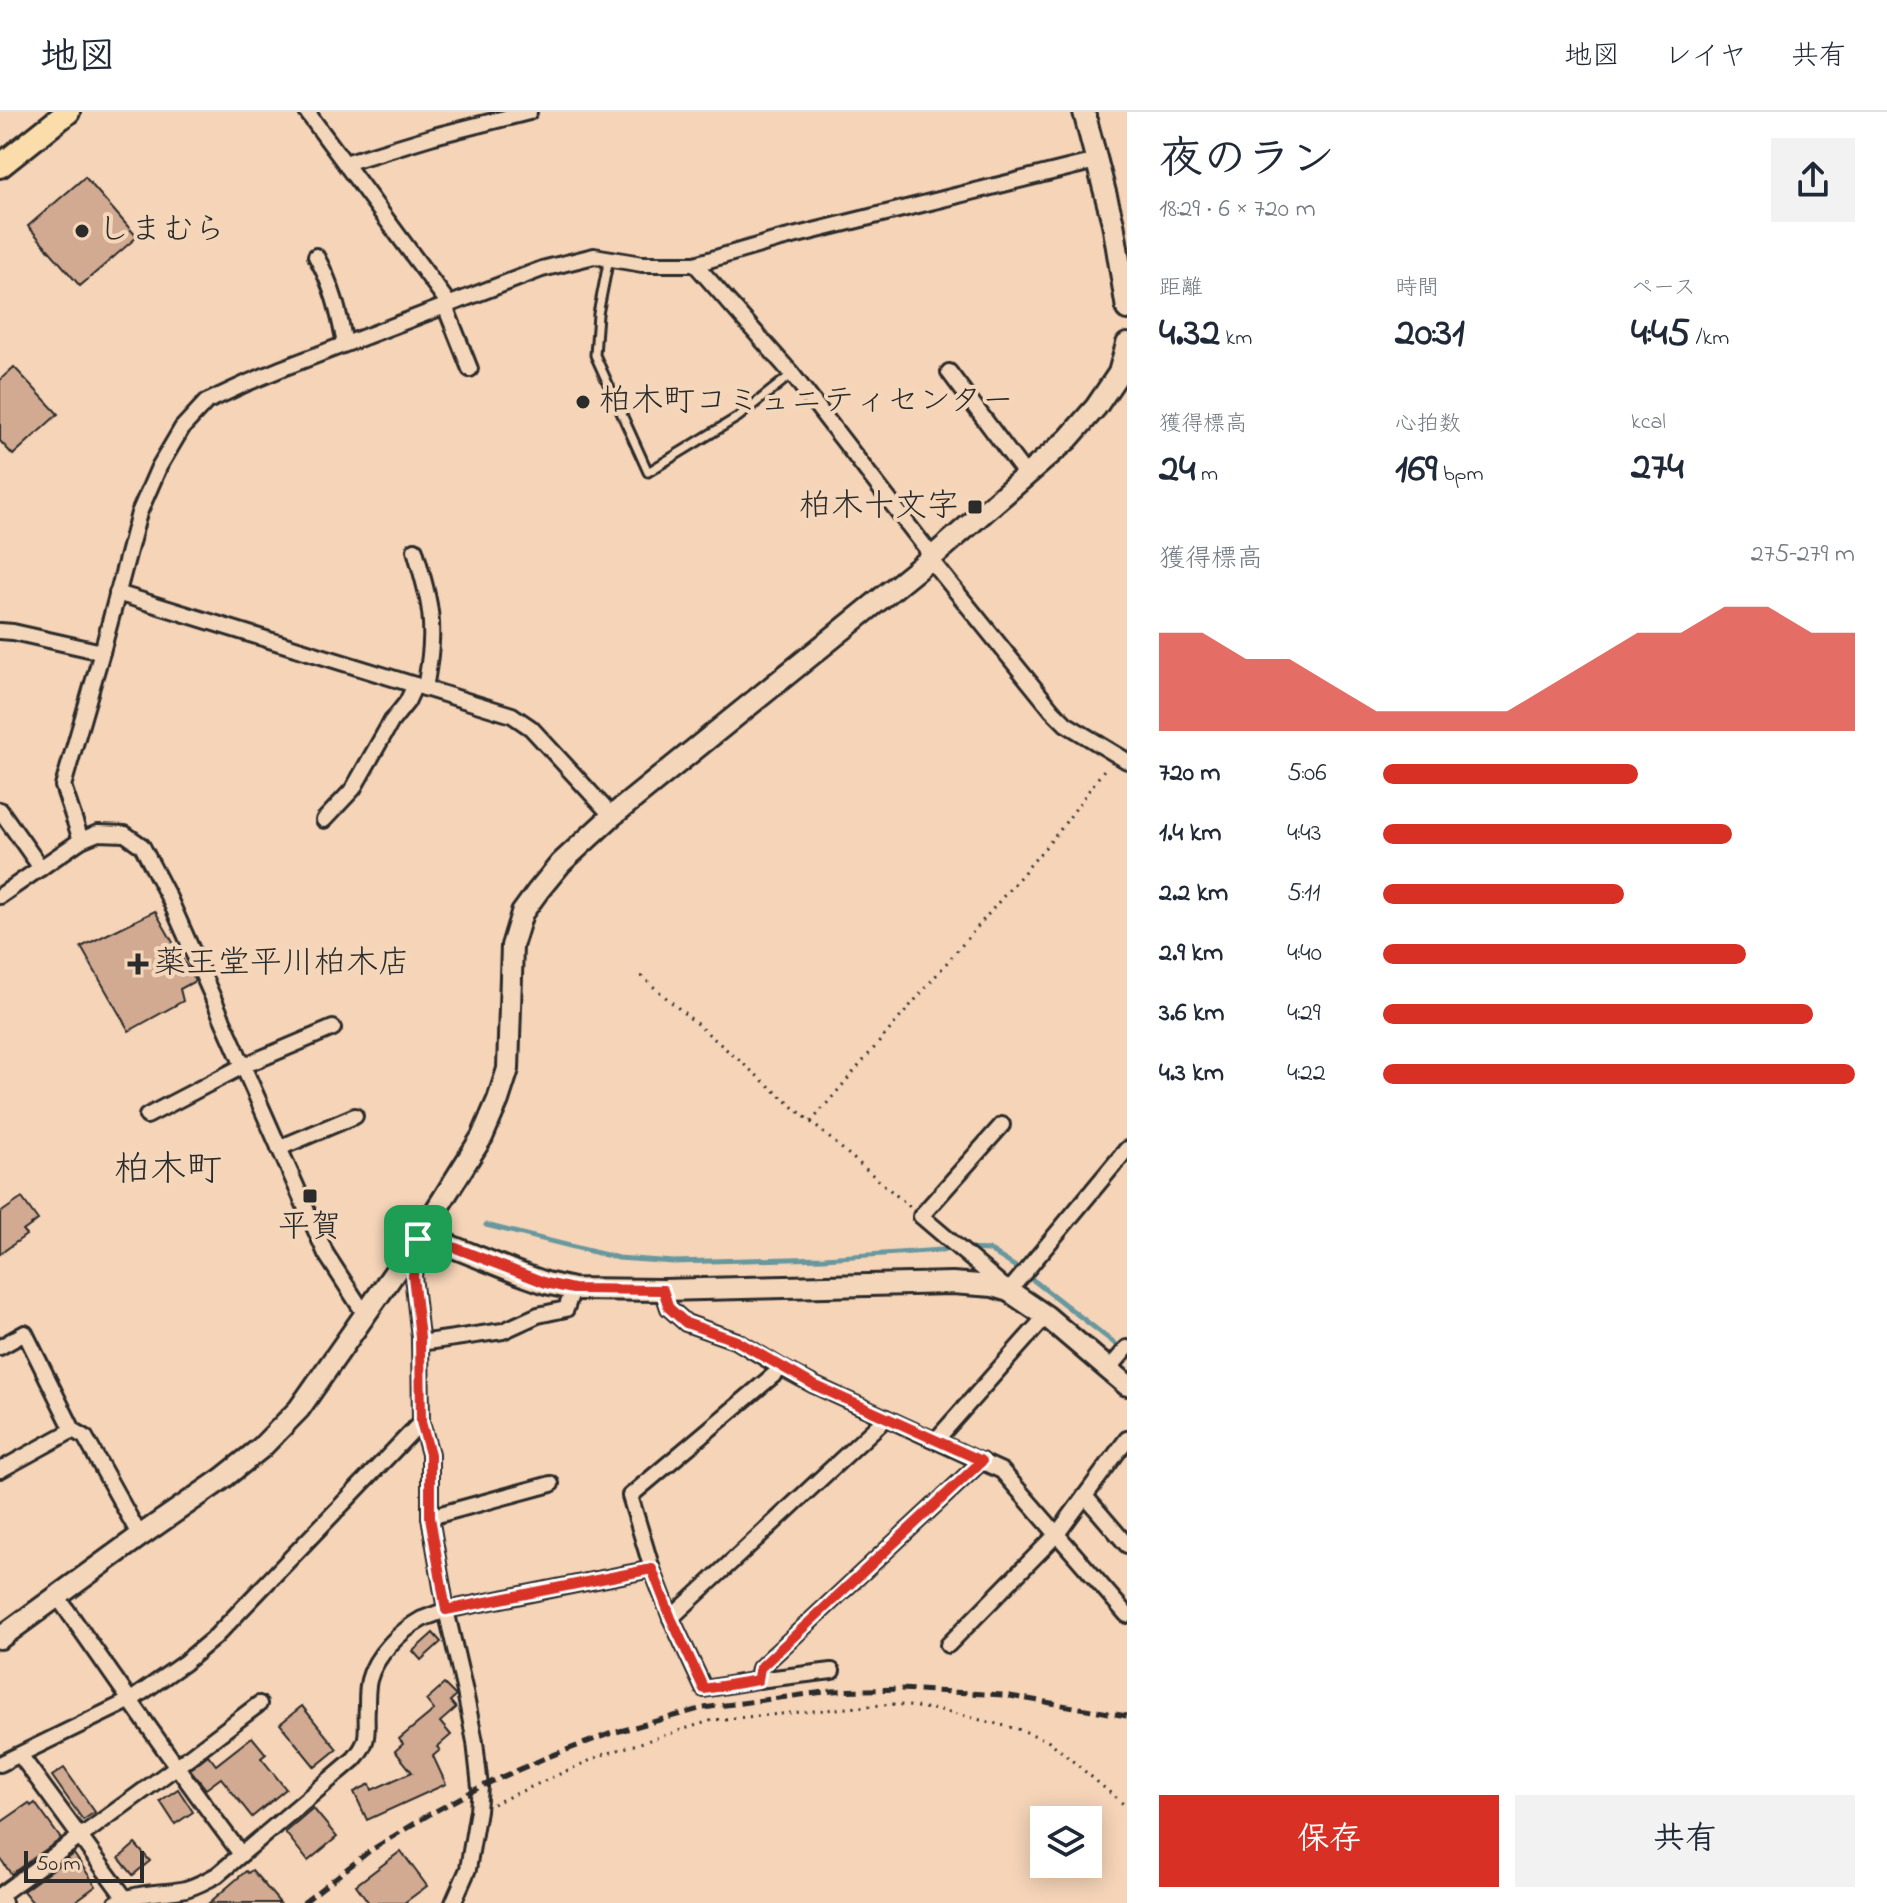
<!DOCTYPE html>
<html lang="ja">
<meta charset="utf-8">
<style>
:root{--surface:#fff;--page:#f2f2f3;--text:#1f2937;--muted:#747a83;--line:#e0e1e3;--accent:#d93025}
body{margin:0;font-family:"Indie Flower","Klee One",sans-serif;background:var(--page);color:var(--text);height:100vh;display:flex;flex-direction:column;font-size:30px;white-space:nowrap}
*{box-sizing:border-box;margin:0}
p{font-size:26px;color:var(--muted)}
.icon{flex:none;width:44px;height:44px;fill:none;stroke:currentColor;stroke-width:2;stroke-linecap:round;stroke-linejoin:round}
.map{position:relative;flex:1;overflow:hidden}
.sheet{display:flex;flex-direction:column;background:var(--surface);width:760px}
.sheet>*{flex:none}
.controls{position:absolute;left:1030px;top:1694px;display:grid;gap:16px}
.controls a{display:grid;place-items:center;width:72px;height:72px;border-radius:0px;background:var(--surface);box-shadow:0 4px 20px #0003;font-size:40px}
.scale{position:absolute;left:24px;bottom:20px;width:120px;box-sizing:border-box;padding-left:8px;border:4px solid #2b2b2b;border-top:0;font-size:22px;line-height:28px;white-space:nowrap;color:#2b2b2b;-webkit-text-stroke:6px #f4d7bb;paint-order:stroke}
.pin{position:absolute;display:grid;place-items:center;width:68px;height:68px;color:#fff;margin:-34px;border-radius:16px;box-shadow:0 4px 12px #0006}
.round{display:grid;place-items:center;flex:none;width:84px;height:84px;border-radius:0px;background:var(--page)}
.summary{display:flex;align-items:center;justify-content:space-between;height:136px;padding:0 32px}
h1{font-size:44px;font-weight:800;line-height:60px}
.figures{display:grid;grid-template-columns:repeat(3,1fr);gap:12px;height:136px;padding:8px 32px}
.figures div{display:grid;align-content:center}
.figures b{font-size:40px;font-weight:800}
.figures small{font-size:22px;font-weight:400}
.figures p{font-size:22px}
.chart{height:224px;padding:16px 32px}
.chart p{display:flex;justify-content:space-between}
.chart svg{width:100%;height:144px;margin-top:8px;fill:var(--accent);opacity:.7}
.primary-button{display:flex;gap:16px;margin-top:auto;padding:16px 32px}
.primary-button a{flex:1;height:92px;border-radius:0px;background:var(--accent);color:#fff;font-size:32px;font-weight:800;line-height:92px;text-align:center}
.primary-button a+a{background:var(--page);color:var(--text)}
ul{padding:0 32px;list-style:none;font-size:26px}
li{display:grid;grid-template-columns:128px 96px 1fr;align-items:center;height:60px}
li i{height:20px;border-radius:10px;background:var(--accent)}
header{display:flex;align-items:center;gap:48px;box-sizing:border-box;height:112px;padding:0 40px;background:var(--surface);border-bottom:2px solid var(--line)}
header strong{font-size:38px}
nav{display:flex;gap:44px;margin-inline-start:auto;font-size:28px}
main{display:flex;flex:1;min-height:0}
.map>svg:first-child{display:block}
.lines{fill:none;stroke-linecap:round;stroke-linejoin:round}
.stream{stroke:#67989e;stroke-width:5}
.building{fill:#d1aa91;stroke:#2b2b2b;stroke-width:2}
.lane-casing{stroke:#2b2b2b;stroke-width:13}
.street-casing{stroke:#2b2b2b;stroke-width:20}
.secondary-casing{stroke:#2b2b2b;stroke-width:26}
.primary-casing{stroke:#2b2b2b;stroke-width:28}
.path{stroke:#2b2b2b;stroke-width:3;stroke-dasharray:2 6;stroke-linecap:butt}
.lane{stroke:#f4d7bb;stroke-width:7}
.street{stroke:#f4d7bb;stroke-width:14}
.secondary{stroke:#f4d7bb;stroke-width:20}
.primary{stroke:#fbddab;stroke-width:22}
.rail{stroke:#2b2b2b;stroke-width:5;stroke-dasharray:12 6;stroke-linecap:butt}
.route-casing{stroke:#fff;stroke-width:16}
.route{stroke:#d93025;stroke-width:10}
.poi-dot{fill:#2b2b2b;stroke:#f4d7bb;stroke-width:3}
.labels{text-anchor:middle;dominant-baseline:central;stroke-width:8;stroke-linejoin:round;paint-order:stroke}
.poi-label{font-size:32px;fill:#2b2b2b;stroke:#f4d7bb;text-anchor:start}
.quarter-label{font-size:36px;fill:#2b2b2b;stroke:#f4d7bb}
</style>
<header>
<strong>地図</strong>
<nav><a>地図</a><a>レイヤ</a><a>共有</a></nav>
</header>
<main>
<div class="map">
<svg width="1127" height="1791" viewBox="0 0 1127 1791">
<rect width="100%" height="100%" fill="#f5d4b8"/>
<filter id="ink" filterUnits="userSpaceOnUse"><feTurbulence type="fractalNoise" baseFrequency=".0125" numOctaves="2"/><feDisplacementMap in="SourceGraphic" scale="16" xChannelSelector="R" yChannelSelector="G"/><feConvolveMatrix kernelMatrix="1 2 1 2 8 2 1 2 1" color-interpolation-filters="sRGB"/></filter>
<g filter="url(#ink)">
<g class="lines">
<g class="stream">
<polyline points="486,1113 618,1146 674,1150 824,1146 956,1137"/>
<polyline points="966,1137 989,1138 1019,1157 1122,1237"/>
</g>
</g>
<g class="building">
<polygon points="85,65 137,125 80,174 28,114"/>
<polygon points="14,255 58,302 13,343 0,329 0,268"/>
<polygon points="155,799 195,869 180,877 183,889 129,919 81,835"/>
<polygon points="22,1086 38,1108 23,1119 26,1123 0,1142 0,1101"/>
<polygon points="433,1521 441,1530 421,1548 413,1539"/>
<polygon points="444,1572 456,1584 450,1589 456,1596 440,1610 451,1623 437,1635 440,1638 433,1644 446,1672 367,1708 354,1680 370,1672 372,1678 412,1660 395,1639 403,1632 399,1627 434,1598 426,1588"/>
<polygon points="302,1594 337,1637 315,1655 280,1612"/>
<polygon points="252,1625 266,1642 261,1646 286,1677 252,1705 221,1666 206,1677 190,1657 208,1643 216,1653"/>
<polygon points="64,1656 95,1700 83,1708 52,1664"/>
<polygon points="178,1677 193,1700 175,1712 160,1689"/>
<polygon points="29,1691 31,1694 35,1691 61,1727 11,1762 0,1746 0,1711"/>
<polygon points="313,1696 337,1725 308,1749 285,1720"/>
<polygon points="135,1732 150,1749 133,1763 119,1746"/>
<polygon points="401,1739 427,1774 404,1791 369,1791 356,1773"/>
<polygon points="74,1742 96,1774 73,1791 33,1791 23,1779"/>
<polygon points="252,1758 280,1791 209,1791 246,1759 248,1761"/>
</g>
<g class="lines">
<g class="lane-casing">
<polyline id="lane" points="609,146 598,202 595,243 648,360 738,305 792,262"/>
</g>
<g class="street-casing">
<g id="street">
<polyline points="307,0 449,192"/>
<polyline points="345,51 434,24 529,0"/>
<path d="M 316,144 C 333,175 338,197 345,232"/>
<polyline points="695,152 792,262 926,436 930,447 1052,598 1066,612 1127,649"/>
<polyline points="445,194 470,257"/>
<polyline points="949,260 1026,363"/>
<path d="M 415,438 C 420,456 426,475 429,493 C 434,521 430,549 425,576"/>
<polyline points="117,481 512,603 531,616 612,704"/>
<polyline points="0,519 13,520 102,540"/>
<polyline points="0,698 41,756"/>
<polyline points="324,708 353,677 391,610 407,590 415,573"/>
<polyline points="81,728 63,674 102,540 139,401 159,355 182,316 206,290 247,271 283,256 542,157 594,144 642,152 695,152 777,128 1096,49"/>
<polyline points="0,784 81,728 98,721 125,722 142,734 169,786 326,1142 364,1201"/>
<polyline points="147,1004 243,954 333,916"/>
<polyline points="1002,1013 921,1104 1009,1179 1127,1037"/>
<polyline points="279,1036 355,1004"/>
<polyline points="418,1131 413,1164 420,1225 421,1310 430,1342 430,1405 446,1498 465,1580 475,1630 480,1675 478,1698 468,1757 453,1791"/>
<polyline points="663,1178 669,1196 686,1211 737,1229 782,1256 814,1273 1002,1359 1127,1503"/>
<polyline points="420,1231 503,1219 538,1203 566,1197 573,1177"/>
<polyline points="0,1235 25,1221 73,1318 85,1325 140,1424"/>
<polyline points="782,1256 630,1384 652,1457 671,1506 704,1577 758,1568 760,1556 982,1349"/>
<polyline points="1109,1257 1127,1236"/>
<polyline points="936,1328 1046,1204"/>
<polyline points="0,1358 73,1318"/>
<polyline points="1085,1384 1127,1433"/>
<polyline points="430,1405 551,1372"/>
<path d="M 57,1484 C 118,1570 177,1658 241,1742"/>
<polyline points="671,1506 886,1306"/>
<polyline points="948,1533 1057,1422 1127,1327"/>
<polyline points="758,1568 832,1559"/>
<polyline points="20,1643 125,1786"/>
<polyline points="0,1652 131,1588 184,1551 215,1525 421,1310"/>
<polyline points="0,1783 176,1655 259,1592"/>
<path d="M 116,1791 C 136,1780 158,1782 181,1778 C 194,1776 205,1769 217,1763 L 354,1647 C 372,1626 365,1619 367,1594 C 367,1586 367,1576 369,1568 C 375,1544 400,1519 422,1507 C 430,1504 438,1501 446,1498 L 652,1457"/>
</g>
</g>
<g class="secondary-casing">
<g id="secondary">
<polyline points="1084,0 1113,111 1127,197"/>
<polyline points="418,1127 443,1131 518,1161 546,1171 573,1177 663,1178 952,1171 993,1174 1009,1179 1046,1204 1127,1273"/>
<polyline points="0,1526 140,1424 222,1367 261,1336 299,1297 418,1127 482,1025 498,988 508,957 512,834 522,801 538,779 561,751 612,704 930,447 1068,327 1096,295 1119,261 1127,232"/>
<polyline points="0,1789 1,1791"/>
</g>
</g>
<g class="primary-casing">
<polyline id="primary" points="0,54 68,0"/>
</g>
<g class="path">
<polyline points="641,864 911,1096"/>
<polyline points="811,1010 1060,718 1106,655"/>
<polyline points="493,1692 602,1643 713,1608 892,1592 941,1598 1021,1618 1049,1629 1127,1695"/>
</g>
<use href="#lane" class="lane"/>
<use href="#street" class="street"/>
<use href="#secondary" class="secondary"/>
<use href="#primary" class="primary"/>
<polyline class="rail" points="303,1791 371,1738 430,1702 480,1675 545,1646 609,1622 703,1596 832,1579 899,1577 1004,1583 1127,1604"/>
</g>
</g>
<g class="lines" filter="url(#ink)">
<g class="route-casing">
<polygon id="route" points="418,1127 443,1131 546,1171 573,1177 663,1178 669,1196 686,1211 737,1229 814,1273 982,1349 760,1556 758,1568 704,1577 671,1506 652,1457 446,1498 430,1405 430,1342 421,1310 420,1225 413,1164"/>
</g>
<use href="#route" class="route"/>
</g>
<g class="poi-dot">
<circle cx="82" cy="119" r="8"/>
<circle cx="583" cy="290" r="8"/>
<rect x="967" y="387" width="16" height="16" rx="4"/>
<path d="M134 840h8v8h8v8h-8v8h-8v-8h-8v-8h8z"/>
<rect x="302" y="1076" width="16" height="16" rx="4"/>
</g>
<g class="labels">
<g class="poi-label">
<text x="98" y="119">しまむら</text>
<text x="599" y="290">柏木町コミュニティセンター</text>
<text x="959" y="395" text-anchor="end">柏木十文字</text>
<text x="154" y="852">薬王堂平川柏木店</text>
<text x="310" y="1116" text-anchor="middle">平賀</text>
</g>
<g class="quarter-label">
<text x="168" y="1059">柏木町</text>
</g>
</g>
</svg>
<div class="controls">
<a><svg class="icon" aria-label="layers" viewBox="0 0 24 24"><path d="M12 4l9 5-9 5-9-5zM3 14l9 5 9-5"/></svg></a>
</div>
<div class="scale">50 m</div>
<div class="pin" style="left:418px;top:1127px;background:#1e9e55"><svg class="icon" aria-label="arrive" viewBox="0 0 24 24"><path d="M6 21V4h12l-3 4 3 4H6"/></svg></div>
</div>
<section class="sheet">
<div class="summary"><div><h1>夜のラン</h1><p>18:29 · 6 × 720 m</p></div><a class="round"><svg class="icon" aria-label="share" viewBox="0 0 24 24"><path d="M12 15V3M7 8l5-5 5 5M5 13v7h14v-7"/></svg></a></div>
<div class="figures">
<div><p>距離</p><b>4.32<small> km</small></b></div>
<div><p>時間</p><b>20:31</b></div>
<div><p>ペース</p><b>4:45<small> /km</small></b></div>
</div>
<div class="figures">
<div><p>獲得標高</p><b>24<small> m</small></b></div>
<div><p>心拍数</p><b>169<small> bpm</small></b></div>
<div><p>kcal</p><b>274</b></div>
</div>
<div class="chart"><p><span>獲得標高</span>275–279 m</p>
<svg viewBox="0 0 160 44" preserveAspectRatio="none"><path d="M0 44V14L10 14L20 22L30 22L40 30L50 38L60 38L70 38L80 38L90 30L100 22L110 14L120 14L130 6L140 6L150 14L160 14V44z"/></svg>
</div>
<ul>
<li><b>720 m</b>5:06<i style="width:54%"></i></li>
<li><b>1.4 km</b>4:43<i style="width:74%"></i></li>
<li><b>2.2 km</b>5:11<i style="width:51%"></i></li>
<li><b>2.9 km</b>4:40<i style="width:77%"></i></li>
<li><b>3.6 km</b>4:29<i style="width:91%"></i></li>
<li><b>4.3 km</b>4:22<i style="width:100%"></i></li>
</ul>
<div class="primary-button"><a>保存</a><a>共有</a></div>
</section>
</main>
